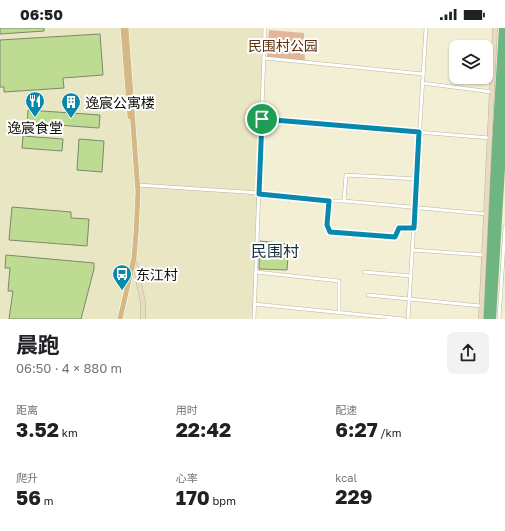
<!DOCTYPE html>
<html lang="zh">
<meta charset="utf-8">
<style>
:root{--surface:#fff;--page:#f2f2f2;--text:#202124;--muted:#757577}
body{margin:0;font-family:"Golos Text","Noto Sans SC",sans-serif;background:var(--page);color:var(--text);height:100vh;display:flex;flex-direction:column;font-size:15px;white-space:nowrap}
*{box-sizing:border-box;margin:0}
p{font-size:13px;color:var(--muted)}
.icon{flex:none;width:22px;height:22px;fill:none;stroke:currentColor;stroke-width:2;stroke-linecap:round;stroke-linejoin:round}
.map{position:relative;height:291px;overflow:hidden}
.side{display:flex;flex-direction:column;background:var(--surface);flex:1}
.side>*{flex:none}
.buttons{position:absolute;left:449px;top:12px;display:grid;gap:8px}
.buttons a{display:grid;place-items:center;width:44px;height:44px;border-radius:8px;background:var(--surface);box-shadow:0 1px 3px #0004;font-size:20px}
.pin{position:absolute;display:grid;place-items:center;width:34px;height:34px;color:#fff;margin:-17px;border:2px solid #fff;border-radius:50%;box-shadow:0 1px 4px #0007}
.round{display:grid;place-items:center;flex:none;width:42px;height:42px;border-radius:8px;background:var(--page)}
.headline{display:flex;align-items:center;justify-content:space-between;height:68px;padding:0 16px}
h1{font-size:22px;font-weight:700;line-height:30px}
.stats{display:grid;grid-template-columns:repeat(3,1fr);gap:6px;height:68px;padding:4px 16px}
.stats div{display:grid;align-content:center}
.stats b{font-size:20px;font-weight:700}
.stats small{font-size:11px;font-weight:400}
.stats p{font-size:11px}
.status{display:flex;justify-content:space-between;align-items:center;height:28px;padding:0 20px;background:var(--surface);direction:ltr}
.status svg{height:11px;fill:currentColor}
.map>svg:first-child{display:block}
.built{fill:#e9e6c3}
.green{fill:#e2b699}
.water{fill:#6fb581}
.building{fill:#bddc91;stroke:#7c8770}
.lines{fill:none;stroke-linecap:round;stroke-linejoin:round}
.street-casing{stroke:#b8b69c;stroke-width:4}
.secondary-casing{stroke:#b8b69c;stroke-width:5.5}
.primary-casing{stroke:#fff;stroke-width:6}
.street{stroke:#fff;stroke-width:3}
.secondary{stroke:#e9dbc2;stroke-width:4.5}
.primary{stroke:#d4b886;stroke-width:5}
.route-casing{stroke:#fff;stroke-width:8}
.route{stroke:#0889ab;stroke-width:5}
.labels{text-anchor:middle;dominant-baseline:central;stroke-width:4;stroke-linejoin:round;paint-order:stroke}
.park-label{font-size:14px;fill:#5f320e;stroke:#fff}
.poi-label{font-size:14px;fill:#100f06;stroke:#fff;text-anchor:start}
.quarter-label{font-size:16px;fill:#13313b;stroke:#fff}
</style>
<div class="status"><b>06:50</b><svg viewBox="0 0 49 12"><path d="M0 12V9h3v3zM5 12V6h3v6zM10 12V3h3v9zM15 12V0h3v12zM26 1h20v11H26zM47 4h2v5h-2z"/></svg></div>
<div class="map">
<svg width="505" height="291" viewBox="0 0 505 291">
<rect width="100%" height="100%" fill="#f2efd4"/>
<polygon class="built" points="0,0 263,0 253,291 0,291"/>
<polygon class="green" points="269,2 304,5 305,34 267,30"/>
<polygon class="water" points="499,0 505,0 505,140 496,291 481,291"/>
<g class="building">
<polygon points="0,0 44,0 44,3 0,6"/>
<polygon points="100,6 103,47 63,50 64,60 4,64 4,59 0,59 0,12"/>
<polygon points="28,82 100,87 99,100 43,96 42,99 27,98"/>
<polygon points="23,108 63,111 62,123 22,120"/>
<polygon points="79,111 104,113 102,144 77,142"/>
<polygon points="12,179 71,184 71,190 89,191 87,218 9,212"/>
<polygon points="260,213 289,216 287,242 259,241"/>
<polygon points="6,227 94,235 94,241 81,291 9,291 13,263 8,263 10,240 5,240"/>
</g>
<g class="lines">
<g class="street-casing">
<g id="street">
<polyline points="264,30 423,46"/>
<polyline points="422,55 492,64"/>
<polyline points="261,91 490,110"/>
<polyline points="138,157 259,165 329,173 344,173 486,186"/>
<polyline points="329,173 327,197 330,204 395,209 399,199 414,200"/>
<polyline points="344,173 346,147 417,151"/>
<polyline points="412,222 484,227"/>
<polyline points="256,244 339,253 339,284"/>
<polyline points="364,244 411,248"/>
<polyline points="368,267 481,278"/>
<polyline points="254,276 404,291"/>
<polyline points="254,291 265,0"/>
<polyline points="408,291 426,0"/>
<polyline points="499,291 505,199"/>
</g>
</g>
<g class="secondary-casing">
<g id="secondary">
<polyline points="134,232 143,274 143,291"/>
<polyline points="481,291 495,0"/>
</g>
</g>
<g class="primary-casing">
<g id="primary">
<polyline points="123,0 130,89"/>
<polyline points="120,291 134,230 136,206 138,164 126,0"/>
</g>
</g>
<use href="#street" class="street"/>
<use href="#secondary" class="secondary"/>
<use href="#primary" class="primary"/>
</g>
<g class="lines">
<g class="route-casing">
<polygon id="route" points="262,91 419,104 414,200 399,200 395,209 330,204 327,197 329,173 259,166"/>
</g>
<use href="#route" class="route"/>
</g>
<defs>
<g id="restaurant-pin" transform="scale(1)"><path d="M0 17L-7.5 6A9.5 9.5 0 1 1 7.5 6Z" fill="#0889ab" stroke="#fff"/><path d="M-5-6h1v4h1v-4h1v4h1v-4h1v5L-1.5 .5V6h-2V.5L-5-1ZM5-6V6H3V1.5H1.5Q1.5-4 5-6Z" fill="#fff"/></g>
<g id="building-pin" transform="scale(1)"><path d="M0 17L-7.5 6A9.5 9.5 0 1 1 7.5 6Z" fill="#0889ab" stroke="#fff"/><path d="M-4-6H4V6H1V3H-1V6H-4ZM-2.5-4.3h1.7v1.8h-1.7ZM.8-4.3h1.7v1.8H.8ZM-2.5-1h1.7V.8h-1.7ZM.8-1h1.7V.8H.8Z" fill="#fff"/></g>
<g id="bus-pin" transform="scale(1)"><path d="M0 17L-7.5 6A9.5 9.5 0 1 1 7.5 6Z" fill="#0889ab" stroke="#fff"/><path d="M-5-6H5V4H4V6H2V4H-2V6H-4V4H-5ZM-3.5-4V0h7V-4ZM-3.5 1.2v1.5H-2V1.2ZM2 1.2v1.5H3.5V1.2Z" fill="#fff"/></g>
</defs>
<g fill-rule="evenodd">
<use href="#restaurant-pin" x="35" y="73"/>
<use href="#building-pin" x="71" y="74"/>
<use href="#bus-pin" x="122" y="246"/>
</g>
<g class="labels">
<g class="park-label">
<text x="283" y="17">民围村公园</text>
</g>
<g class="poi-label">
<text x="85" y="74">逸宸公寓楼</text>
<text x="35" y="99" text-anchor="middle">逸宸食堂</text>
<text x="136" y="246">东江村</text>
</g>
<g class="quarter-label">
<text x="275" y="223">民围村</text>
</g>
</g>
</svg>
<div class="buttons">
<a><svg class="icon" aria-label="layers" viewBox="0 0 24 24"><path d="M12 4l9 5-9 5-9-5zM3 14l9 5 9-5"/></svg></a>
</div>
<div class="pin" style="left:262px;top:91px;background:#1e9e55"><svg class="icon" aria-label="arrive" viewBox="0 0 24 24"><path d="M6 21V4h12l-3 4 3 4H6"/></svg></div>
</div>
<section class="side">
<div class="headline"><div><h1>晨跑</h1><p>06:50 · 4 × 880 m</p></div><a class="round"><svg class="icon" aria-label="share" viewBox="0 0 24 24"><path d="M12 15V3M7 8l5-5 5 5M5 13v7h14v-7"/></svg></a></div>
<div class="stats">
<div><p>距离</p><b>3.52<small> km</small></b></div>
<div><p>用时</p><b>22:42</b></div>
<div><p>配速</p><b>6:27<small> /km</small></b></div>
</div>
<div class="stats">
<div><p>爬升</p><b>56<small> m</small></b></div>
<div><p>心率</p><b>170<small> bpm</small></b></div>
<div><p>kcal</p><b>229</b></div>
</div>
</section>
